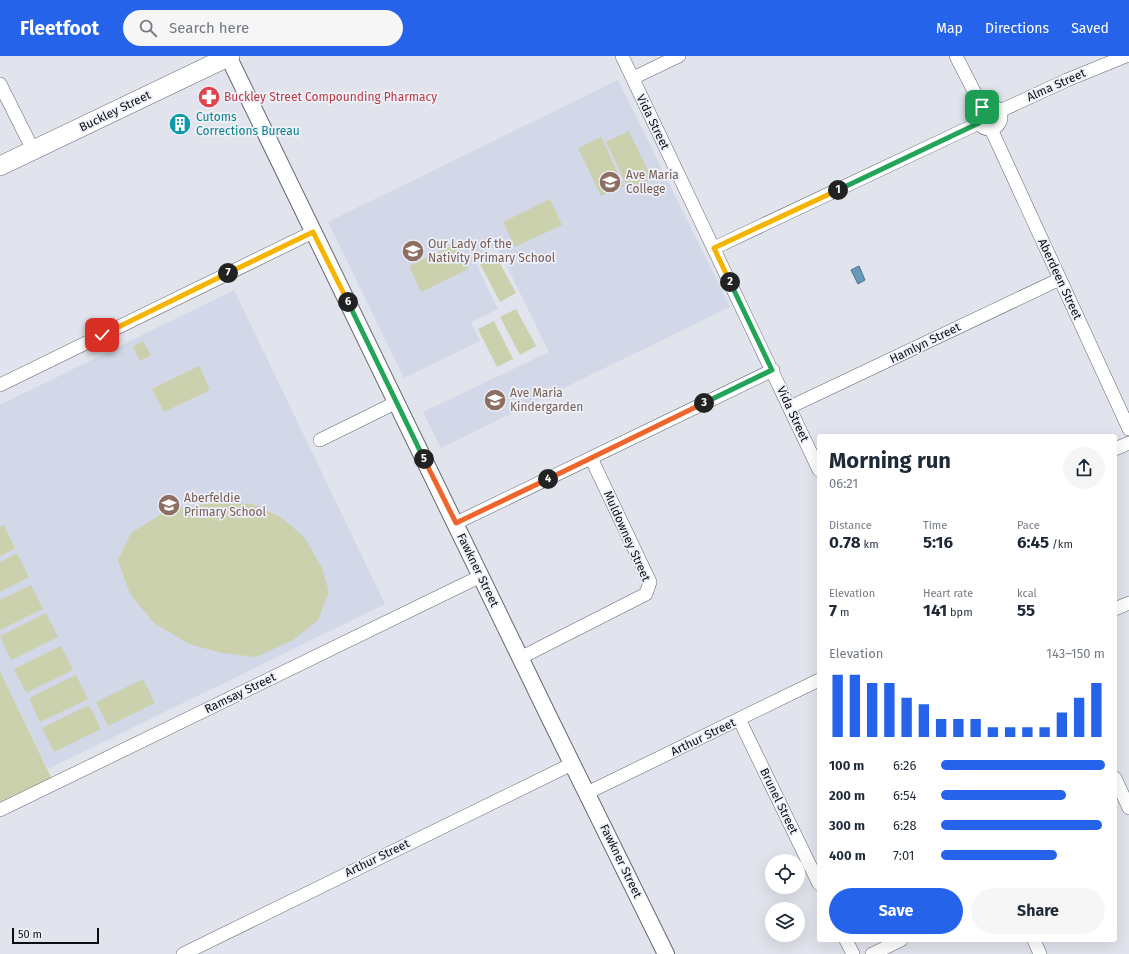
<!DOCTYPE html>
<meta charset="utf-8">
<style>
:root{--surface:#fff;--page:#f6f6f7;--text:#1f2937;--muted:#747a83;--accent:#2563eb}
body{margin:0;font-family:"Fira Sans",sans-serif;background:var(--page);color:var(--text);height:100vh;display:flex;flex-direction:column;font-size:15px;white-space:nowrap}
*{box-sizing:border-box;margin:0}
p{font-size:13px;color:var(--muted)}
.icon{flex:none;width:22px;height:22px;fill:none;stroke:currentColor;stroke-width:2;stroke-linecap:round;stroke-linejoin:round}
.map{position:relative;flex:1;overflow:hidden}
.side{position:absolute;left:817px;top:378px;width:300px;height:508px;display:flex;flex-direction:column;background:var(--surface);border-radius:4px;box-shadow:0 4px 16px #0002}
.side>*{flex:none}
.controls{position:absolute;left:765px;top:798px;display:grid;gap:8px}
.controls a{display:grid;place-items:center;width:40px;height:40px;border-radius:50%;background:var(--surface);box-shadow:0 4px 16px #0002;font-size:20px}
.scale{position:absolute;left:12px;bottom:10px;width:87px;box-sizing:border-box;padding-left:4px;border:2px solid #0d0e11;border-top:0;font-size:11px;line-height:14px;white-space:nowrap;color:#0d0e11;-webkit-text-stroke:3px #eef1f9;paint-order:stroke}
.pin{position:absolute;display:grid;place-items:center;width:34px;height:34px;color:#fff;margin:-17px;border-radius:8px;box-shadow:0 2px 6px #0006}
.km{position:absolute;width:20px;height:20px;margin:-10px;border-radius:50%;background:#222;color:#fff;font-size:11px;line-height:20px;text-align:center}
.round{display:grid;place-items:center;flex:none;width:42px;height:42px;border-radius:21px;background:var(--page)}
.overview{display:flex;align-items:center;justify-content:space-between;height:68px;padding:0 12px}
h1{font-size:22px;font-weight:700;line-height:30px}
.stats{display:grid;grid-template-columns:repeat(3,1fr);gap:6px;height:68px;padding:4px 12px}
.stats div{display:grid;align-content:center}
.stats b{font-size:17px;font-weight:700}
.stats small{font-size:11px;font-weight:400}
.stats p{font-size:11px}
.chart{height:112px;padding:8px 12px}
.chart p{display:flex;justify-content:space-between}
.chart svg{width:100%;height:72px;margin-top:4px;stroke:var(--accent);stroke-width:6}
.primary-button{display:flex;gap:8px;margin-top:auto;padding:8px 12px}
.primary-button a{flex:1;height:46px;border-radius:24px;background:var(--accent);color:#fff;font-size:16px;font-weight:700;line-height:46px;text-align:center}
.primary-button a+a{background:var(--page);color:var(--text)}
ul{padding:0 12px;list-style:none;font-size:13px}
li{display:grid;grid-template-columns:64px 48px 1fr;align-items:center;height:30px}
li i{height:10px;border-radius:5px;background:var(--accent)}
header{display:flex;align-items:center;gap:24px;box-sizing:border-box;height:56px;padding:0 20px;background:var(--accent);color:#fff}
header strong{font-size:19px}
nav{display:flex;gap:22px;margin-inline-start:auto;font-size:14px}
.search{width:280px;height:36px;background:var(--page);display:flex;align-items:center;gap:10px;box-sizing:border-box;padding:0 14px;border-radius:22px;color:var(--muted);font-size:15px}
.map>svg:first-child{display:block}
.built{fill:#d2d8e7}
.green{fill:#cbd1ac}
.water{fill:#659abb;stroke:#4b7088}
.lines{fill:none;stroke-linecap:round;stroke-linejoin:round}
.minor-casing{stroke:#65686f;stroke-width:14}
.tertiary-casing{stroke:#65686f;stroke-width:18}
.secondary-casing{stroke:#65686f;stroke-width:20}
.minor{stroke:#fff;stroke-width:13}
.tertiary{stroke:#fff;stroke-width:16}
.secondary{stroke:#fff;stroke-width:19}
.split-1-casing{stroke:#fff;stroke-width:8}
.split-2-casing{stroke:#fff;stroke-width:8}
.split-3-casing{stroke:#fff;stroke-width:8}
.split-4-casing{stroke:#fff;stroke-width:8}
.split-5-casing{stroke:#fff;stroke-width:8}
.split-6-casing{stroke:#fff;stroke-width:8}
.split-7-casing{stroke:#fff;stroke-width:8}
.split-8-casing{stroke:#fff;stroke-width:8}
.split-1{stroke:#22a559;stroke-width:5}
.split-2{stroke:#f5b400;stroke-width:5}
.split-3{stroke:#22a559;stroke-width:5}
.split-4{stroke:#f0652b;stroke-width:5}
.split-5{stroke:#f0652b;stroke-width:5}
.split-6{stroke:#22a559;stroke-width:5}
.split-7{stroke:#f5b400;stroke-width:5}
.split-8{stroke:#f5b400;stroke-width:5}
.labels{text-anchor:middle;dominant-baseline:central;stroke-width:3.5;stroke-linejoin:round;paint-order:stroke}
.street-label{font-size:12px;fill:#0d0e11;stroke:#eef1f9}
.health-label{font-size:12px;fill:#be3a42;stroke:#eef1f9;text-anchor:start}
.culture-label{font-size:12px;fill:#0d838f;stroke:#eef1f9;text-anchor:start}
.education-label{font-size:12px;fill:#785e54;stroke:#eef1f9;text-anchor:start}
</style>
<header>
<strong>Fleetfoot</strong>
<div class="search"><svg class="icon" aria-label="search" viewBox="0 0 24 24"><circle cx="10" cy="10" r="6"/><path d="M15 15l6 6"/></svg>Search here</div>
<nav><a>Map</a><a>Directions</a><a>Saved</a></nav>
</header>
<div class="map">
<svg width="1129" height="898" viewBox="0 0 1129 898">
<rect width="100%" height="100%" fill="#e1e4ec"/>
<g class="built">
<polygon points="618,24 730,251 441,392 423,356 549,296 497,190 473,201 498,253 471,266 480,285 404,322 328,166"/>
<polygon points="234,234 385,548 48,713 0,615 0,349"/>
</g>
<g class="green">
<polygon points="629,75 652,123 629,134 606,86"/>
<polygon points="601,81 624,130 601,140 578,92"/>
<polygon points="550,143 562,169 515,191 503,166"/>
<polygon points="456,188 468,213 421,236 409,210"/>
<polygon points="496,200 516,237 500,246 480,208"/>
<polygon points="516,253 536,290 520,299 500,261"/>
<polygon points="494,265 513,303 497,311 478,273"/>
<polygon points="143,285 151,299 140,305 133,291"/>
<polygon points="199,310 210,334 164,356 152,333"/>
<polygon points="211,447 253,448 282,462 304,481 322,512 329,536 318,564 293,584 256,601 222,597 189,588 154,567 130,538 118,504 131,477 166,455"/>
<polygon points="4,469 15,493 0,500 0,471"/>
<polygon points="17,497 29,521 0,536 0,506"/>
<polygon points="31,529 43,553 0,574 0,544"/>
<polygon points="46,557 58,581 11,604 0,580"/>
<polygon points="61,590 73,614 26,637 14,613"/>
<polygon points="0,615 52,723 0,748"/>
<polygon points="76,619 88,643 40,666 29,642"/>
<polygon points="143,623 155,647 108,670 96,646"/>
<polygon points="89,649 101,673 54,696 42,672"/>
</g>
<polygon class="water" points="859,210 865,224 858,228 851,214"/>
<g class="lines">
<g class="minor-casing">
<g id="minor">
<polyline points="622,0 819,414"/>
<polyline points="956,0 982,51"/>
<polyline points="633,22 679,0"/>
<polyline points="0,28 33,94"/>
<circle cx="989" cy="61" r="12"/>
<polyline points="1000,55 1067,24 1126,0"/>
<polyline points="991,73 1129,373"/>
<polyline points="714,192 979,67"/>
<polyline points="0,329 313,176"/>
<polyline points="790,351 1060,223"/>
<polyline points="320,384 397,346"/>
<polyline points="1115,393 1129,387"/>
<polyline points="456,467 773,314"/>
<polyline points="1115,553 1129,547"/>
<polyline points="520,602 646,538 650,526 591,402"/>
<polyline points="739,663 819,828"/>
<polyline points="1115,722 1129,752"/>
<polyline points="587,737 819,624"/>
<polyline points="0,754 481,520"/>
<polyline points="846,884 853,898"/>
<polyline points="1034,884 1040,898"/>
<polyline points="183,898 572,708"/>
<polyline points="872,898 901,884"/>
</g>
</g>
<g class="tertiary-casing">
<polyline id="tertiary" points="228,0 550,663 666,898"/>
</g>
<g class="secondary-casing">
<polyline id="secondary" points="0,110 230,0"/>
</g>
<use href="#minor" class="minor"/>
<use href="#tertiary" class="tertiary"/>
<use href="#secondary" class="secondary"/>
</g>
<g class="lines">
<g class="split-1-casing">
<polyline id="split-1" points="838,134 979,67 977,59 982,51"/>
</g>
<g class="split-2-casing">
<polyline id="split-2" points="730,226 714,192 838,134"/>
</g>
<g class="split-3-casing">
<polyline id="split-3" points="704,347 772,314 730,226"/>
</g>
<g class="split-4-casing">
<polyline id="split-4" points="548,423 704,347"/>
</g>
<g class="split-5-casing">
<polyline id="split-5" points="424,403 456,467 548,423"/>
</g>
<g class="split-6-casing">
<polyline id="split-6" points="348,246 424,403"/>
</g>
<g class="split-7-casing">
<polyline id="split-7" points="228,217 313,176 348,246"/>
</g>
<g class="split-8-casing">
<polyline id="split-8" points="102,279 228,217"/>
</g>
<use href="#split-1" class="split-1"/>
<use href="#split-2" class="split-2"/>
<use href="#split-3" class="split-3"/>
<use href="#split-4" class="split-4"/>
<use href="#split-5" class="split-5"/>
<use href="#split-6" class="split-6"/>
<use href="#split-7" class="split-7"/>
<use href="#split-8" class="split-8"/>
</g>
<defs>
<g id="pharmacy-disc" transform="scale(1.15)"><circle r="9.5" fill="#e0444e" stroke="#eef1f9"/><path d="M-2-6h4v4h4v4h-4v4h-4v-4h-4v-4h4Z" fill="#fff"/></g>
<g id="building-disc" transform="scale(1.15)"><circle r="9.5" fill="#0f9aa8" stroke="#eef1f9"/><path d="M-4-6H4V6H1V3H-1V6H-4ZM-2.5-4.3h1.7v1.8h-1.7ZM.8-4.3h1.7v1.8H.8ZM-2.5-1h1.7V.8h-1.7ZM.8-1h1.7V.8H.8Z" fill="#fff"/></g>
<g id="school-disc" transform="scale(1.15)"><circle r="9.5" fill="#8d6e63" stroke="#eef1f9"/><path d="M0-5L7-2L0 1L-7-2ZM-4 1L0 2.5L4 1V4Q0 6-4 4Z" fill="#fff"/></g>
</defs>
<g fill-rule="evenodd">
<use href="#pharmacy-disc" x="209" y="41"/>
<use href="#building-disc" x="180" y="68"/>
<use href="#school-disc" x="610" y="126"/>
<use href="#school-disc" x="413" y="195"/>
<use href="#school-disc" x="495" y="344"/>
<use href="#school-disc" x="169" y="449"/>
</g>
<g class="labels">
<g class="street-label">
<text transform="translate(1056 29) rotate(-24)">Alma Street</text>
<text transform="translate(115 55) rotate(-26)">Buckley Street</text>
<text transform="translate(653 66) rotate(64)">Vida Street</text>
<text transform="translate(1060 223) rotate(65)">Aberdeen Street</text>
<text transform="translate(925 287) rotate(-26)">Hamlyn Street</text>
<text transform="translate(793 358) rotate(65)">Vida Street</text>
<text transform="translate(627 480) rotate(66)">Muldowney Street</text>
<text transform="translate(478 514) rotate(64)">Fawkner Street</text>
<text transform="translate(240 637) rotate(-26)">Ramsay Street</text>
<text transform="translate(703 681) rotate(-26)">Arthur Street</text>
<text transform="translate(779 745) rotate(64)">Brunel Street</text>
<text transform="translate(377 802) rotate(-26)">Arthur Street</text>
<text transform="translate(621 805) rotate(64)">Fawkner Street</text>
</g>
<g class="health-label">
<text x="224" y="41">Buckley Street Compounding Pharmacy</text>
</g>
<g class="culture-label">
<text x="196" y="61">Cutoms<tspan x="196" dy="14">Corrections Bureau</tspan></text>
</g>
<g class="education-label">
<text x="626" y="119">Ave Maria<tspan x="626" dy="14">College</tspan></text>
<text x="428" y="188">Our Lady of the<tspan x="428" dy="14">Nativity Primary School</tspan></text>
<text x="510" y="337">Ave Maria<tspan x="510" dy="14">Kindergarden</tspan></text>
<text x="184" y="442">Aberfeldie<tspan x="184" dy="14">Primary School</tspan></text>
</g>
</g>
</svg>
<div class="controls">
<a><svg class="icon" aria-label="locate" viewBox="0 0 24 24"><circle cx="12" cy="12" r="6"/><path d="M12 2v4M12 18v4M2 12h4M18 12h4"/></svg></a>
<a><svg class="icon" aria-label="layers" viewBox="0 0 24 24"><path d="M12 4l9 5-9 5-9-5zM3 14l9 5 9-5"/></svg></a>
</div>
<div class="scale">50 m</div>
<div class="pin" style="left:982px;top:51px;background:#1e9e55"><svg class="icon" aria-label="arrive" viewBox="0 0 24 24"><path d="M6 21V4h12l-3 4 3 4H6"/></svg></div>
<div class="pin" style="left:102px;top:279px;background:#d93025"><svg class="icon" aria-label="check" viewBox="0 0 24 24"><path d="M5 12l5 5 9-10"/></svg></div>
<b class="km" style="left:838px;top:134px">1</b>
<b class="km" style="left:730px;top:226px">2</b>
<b class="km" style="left:704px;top:347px">3</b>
<b class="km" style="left:548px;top:423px">4</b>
<b class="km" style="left:424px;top:403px">5</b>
<b class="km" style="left:348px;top:246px">6</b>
<b class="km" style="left:228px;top:217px">7</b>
<section class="side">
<div class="overview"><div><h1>Morning run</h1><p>06:21</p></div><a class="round"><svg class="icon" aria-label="share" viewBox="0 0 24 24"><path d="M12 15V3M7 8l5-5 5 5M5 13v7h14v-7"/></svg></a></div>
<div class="stats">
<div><p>Distance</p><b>0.78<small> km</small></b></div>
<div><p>Time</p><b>5:16</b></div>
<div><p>Pace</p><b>6:45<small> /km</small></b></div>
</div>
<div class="stats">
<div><p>Elevation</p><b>7<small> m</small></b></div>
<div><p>Heart rate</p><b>141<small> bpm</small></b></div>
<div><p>kcal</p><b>55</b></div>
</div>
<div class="chart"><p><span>Elevation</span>143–150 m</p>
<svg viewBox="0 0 160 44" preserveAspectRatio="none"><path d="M5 44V6M15 44V6M25 44V11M35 44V11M45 44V20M55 44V24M65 44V33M75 44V33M85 44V33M95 44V38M105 44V38M115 44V38M125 44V38M135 44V29M145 44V20M155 44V11"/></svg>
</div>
<ul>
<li><b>100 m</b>6:26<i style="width:100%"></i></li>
<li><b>200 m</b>6:54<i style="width:76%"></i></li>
<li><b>300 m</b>6:28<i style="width:98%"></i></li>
<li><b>400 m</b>7:01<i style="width:71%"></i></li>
</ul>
<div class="primary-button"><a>Save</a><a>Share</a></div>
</section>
</div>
